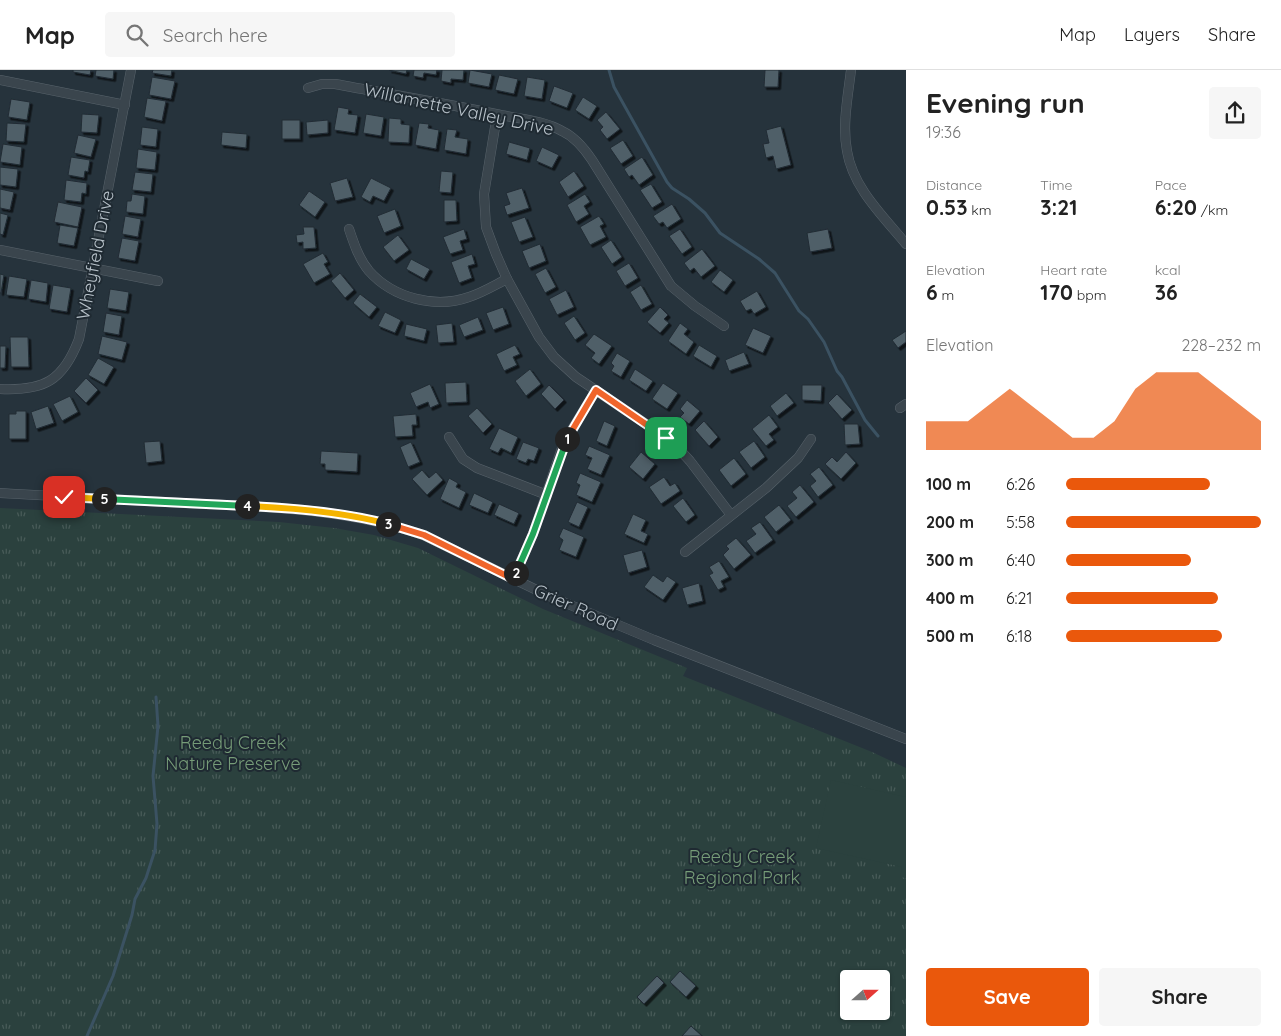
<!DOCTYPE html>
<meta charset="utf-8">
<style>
:root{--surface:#fff;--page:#f6f6f6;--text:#222;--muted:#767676;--line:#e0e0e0;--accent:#ea580c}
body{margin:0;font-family:Quicksand,sans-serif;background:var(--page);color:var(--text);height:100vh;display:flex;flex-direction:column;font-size:19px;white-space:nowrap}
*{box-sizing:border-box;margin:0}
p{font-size:16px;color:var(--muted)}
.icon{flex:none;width:28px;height:28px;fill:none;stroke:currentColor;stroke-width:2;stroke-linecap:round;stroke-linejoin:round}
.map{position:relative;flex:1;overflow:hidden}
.drawer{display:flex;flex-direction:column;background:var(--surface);width:375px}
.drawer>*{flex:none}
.needle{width:32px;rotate:69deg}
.buttons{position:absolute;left:840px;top:900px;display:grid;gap:10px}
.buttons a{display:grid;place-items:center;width:50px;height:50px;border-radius:5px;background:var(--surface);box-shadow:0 1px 4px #0004;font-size:25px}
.pin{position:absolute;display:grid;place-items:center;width:42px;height:42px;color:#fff;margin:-21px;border-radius:10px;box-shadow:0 2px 8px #0006}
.km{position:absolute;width:25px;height:25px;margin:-12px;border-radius:50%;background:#222;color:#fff;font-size:14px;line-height:25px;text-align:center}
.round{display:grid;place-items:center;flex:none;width:52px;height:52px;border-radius:5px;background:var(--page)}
.headline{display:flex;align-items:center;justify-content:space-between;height:85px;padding:0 20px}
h1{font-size:28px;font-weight:700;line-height:38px}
.metrics{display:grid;grid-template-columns:repeat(3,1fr);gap:8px;height:85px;padding:5px 20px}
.metrics div{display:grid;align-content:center}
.metrics b{font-size:21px;font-weight:700}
.metrics small{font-size:14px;font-weight:400}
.metrics p{font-size:14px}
.chart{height:140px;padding:10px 20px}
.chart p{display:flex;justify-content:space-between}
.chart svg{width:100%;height:90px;margin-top:5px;fill:var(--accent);opacity:.7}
.cta{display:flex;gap:10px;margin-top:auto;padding:10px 20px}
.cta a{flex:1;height:58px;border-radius:5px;background:var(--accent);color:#fff;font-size:20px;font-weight:700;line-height:58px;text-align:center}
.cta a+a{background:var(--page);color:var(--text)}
ul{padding:0 20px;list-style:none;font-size:16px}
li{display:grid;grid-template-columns:80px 60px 1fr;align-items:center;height:38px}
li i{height:12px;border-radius:6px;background:var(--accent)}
header{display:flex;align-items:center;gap:30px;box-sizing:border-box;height:70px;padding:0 25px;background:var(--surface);border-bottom:1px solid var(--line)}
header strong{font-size:24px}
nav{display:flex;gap:28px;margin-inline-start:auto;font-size:18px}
.search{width:350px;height:45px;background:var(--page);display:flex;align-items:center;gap:12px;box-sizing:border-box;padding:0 18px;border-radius:5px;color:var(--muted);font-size:19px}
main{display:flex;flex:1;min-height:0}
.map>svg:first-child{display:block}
.park{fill:url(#park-tufts);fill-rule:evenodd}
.garden{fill:#2b413e}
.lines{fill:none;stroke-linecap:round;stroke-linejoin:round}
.stream{stroke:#3b5262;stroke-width:3}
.building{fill:#4f5e67;stroke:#212c34;filter:url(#shadow)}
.minor-casing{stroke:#58636b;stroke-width:10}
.minor{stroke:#3a454d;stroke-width:9}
.split-1-casing{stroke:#fff;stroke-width:10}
.split-2-casing{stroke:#fff;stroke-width:10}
.split-3-casing{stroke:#fff;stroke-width:10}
.split-4-casing{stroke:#fff;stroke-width:10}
.split-5-casing{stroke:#fff;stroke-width:10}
.split-6-casing{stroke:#fff;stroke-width:10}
.split-1{stroke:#f0652b;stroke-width:6}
.split-2{stroke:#22a559;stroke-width:6}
.split-3{stroke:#f0652b;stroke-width:6}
.split-4{stroke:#f5b400;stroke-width:6}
.split-5{stroke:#22a559;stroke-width:6}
.split-6{stroke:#f5b400;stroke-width:6}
.labels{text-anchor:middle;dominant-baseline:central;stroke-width:4;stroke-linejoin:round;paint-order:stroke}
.street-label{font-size:18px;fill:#b6c0c8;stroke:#1f2a32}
.park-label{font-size:18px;fill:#769c78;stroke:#1f2a32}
</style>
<header>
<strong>Map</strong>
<div class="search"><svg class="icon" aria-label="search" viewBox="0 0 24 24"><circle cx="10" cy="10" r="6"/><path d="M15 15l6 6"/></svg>Search here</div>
<nav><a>Map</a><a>Layers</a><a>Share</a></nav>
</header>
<main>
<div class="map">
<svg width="906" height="966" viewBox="0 0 906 966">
<defs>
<pattern id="park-tufts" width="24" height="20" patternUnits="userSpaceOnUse" patternTransform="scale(1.25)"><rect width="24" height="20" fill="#2b413e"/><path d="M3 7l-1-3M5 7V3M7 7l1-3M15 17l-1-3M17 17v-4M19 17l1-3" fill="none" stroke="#485b58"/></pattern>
<filter id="shadow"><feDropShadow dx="2.5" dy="2.5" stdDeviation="0" flood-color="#0009"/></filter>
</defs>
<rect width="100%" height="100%" fill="#26333c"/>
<path class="park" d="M 0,438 L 279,452 L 334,458 L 374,465 L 418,478 L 543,539 L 687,598 L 683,606 L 872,682 L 906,698 L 906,966 L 0,966 ZM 849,909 L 881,909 L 881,941 L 849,941 Z"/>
<polygon class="garden" points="831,710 906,727 906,808 900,807 902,797 816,778"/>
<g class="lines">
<g class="stream">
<polyline points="609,0 614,17 667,112 672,118 689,129 705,143 720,163 759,189 775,203 799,241 808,249 824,272 837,301 842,307 865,350 878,366"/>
<polyline points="87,966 113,906 132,845 135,829 146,808 155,780 157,754 153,706 158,656 156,627"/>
</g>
</g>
<g class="building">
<polygon points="73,0 91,0 90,5 73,2"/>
<polygon points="96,0 114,0 113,9 95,6"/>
<polygon points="153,0 172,0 171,6 152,3"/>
<polygon points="389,0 407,0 406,4"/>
<polygon points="414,0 437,0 436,5 424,3 423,8 413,6"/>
<polygon points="442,0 464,0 463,10 451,9 451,13 441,11"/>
<polygon points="470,0 492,4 489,17 468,13"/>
<polygon points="765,0 779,0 778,17 764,17"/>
<polygon points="499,5 518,9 514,24 495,20"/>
<polygon points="152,7 175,11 171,29 149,25"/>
<polygon points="527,7 545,10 542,29 524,26"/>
<polygon points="554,16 573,23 567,38 549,31"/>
<polygon points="583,27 597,36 589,49 575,40"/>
<polygon points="147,28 166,31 162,51 144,47"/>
<polygon points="11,29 30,32 27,50 8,47"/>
<polygon points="338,37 349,39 348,44 358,45 355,63 334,60"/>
<polygon points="606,42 620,59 607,69 600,60 603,57 597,50"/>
<polygon points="82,44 99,45 97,63 81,62"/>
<polygon points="366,44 384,47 381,66 363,63"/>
<polygon points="389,48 401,49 401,54 410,55 409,73 388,72"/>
<rect x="282" y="50" width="18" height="19"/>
<polygon points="328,50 328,63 307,65 306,52"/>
<polygon points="7,53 26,54 24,72 6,71"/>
<polygon points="419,53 429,54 428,58 439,60 436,79 415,75"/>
<polygon points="781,56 791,95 776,99 773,86 766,88 763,74 769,73 766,60"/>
<polygon points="142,57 158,59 156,77 140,75"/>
<polygon points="447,59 457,60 455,67 468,69 466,84 444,80"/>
<polygon points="222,62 247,64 246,78 221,75"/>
<polygon points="78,65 96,69 91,87 74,83"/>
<polygon points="623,70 633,86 621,94 610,78"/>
<polygon points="509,72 530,78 527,90 506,84"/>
<polygon points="3,74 22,77 20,95 0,92"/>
<polygon points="542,77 559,85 552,98 536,91"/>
<polygon points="138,79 157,82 155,100 136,98"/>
<polygon points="71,87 90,90 88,102 85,101 84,108 68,105"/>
<polygon points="642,87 653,105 639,115 632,105 629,107 624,99"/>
<polygon points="0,97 18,99 16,117 0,115"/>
<polygon points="441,101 453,102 451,123 439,122"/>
<polygon points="574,101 584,116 568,127 559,112"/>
<polygon points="135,102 153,104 151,122 132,120"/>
<polygon points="347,108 353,127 335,131 330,113"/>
<polygon points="371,108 391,118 384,131 373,126 370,132 361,127"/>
<polygon points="66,110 87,113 86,124 82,123 81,132 64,130"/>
<polygon points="651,114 662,132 652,138 640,120"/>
<polygon points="522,118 529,138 507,145 504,136 510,134 506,123"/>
<polygon points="0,119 14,122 10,140 0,138"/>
<polygon points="309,121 325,132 315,147 299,135"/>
<polygon points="132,124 145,126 143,144 126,142 127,131 131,131"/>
<polygon points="585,124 590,132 584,136 589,144 576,152 567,135"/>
<polygon points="444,130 456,130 457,151 444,152"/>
<polygon points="58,132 82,137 78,157 54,152"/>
<polygon points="672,134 681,149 667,158 663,152 659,154 653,146"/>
<polygon points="395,139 401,156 384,163 377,146"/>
<polygon points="0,143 8,145 3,165 0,164"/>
<polygon points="125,146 141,149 138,167 122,164"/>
<polygon points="599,146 604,154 600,156 606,167 590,175 580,157"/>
<polygon points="525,147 533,167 519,172 511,152"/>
<polygon points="60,155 78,158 74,176 57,173"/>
<polygon points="303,157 314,157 316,178 303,179 303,172 297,173 296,165 304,164"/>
<polygon points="464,159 467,169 460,171 463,180 450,184 443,167"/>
<polygon points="680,159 692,177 682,184 669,166"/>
<polygon points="828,159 832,178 810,182 807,163"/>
<polygon points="398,165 409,180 394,191 383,177"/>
<polygon points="122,168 139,171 135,191 118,188"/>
<polygon points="611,170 622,187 612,194 601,177"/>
<polygon points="540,174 546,191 529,198 522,181"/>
<polygon points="702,179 715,196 701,207 694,198 690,201 684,193"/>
<polygon points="323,183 328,192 324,194 330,204 314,213 303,194"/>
<polygon points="472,184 475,194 468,196 472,208 459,213 451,192"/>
<polygon points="411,189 430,199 424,209 406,199"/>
<polygon points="629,193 638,208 625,216 616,201"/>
<polygon points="546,198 556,217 545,223 535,204"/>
<polygon points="720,200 733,210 724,222 711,212"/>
<polygon points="340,203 354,220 345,228 331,211"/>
<polygon points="0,204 4,205 1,223 0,223"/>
<polygon points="9,206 27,209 24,227 6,225"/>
<polygon points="31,210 48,213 46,232 28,229"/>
<polygon points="53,215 71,218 67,242 49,239"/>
<polygon points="641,215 652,234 641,240 630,222"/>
<polygon points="110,219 129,222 126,241 107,238"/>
<polygon points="566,220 574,237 557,245 549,229"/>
<polygon points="757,221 766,237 754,244 751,239 746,241 740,231"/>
<polygon points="360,224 377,237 369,247 353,233"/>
<polygon points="503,237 509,254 493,260 486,243"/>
<polygon points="660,237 668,245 664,249 669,253 660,263 647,252"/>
<polygon points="385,242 401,250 395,263 378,256"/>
<polygon points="106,243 122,246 119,265 103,262"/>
<polygon points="574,246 585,263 575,270 564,253"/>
<polygon points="478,247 483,260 464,267 459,255"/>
<polygon points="452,253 454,272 438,273 436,255"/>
<polygon points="680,253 688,259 684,264 694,272 686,284 668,271"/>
<polygon points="406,254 427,259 424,271 404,266"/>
<polygon points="753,258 771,266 763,283 745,275"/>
<polygon points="906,261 906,272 898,278 892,270"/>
<polygon points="594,264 612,276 599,294 591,288 595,283 585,275"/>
<polygon points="102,266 127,272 122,290 98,284"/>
<polygon points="10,267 28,267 29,297 11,297"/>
<polygon points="515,275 520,284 513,287 517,295 504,301 496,284"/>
<polygon points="699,275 717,286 711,297 693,286"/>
<polygon points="0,276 6,276 5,298 0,298"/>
<polygon points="744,282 749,294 729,301 725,290"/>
<polygon points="617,283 630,291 621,307 611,301 614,296 611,293"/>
<polygon points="98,288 114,297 104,314 88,305"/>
<polygon points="530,299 541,314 526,326 515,311"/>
<polygon points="635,299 653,311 646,321 629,310"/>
<polygon points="86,308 98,320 86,333 74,321"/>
<polygon points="466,312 467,332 446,333 445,313"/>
<polygon points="663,313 678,323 667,339 652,329"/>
<polygon points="430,314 439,334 430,338 428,332 416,337 410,323"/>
<polygon points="549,315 564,330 555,339 541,324"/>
<polygon points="802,315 822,315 821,331 802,330"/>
<polygon points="786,323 794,333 777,346 770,336"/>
<polygon points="837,324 852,340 842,349 828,333"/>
<polygon points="70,326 78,342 62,351 53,334"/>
<polygon points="687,330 700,341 689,354 680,347 684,343 680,339"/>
<polygon points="48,336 54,353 36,359 31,342"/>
<polygon points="477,338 492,354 483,363 468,346"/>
<polygon points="16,341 26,341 26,369 9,369 9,344 16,344"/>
<polygon points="416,344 417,355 412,355 413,366 395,367 393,346"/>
<polygon points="769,345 778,357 769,364 774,370 766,376 752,359"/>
<polygon points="604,351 615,356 607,376 596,371"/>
<polygon points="704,351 718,367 709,376 695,360"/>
<polygon points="844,354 858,354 860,374 845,375"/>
<polygon points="499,358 518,367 511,383 501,378 498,383 489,379"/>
<polygon points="160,371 162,391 146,393 144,372"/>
<polygon points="754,371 765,387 751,398 739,382"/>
<polygon points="411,372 420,392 408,397 400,377"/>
<polygon points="523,372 539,378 534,391 528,389 526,393 516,389"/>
<polygon points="589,376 610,385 601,405 587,399 592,388 585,385"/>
<polygon points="321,381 358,383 357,402 325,400 325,394 320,394"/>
<polygon points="641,382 655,394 643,409 629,397"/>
<polygon points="846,382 856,393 841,409 825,394 832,387 837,392"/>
<polygon points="734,388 746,404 731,416 719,400"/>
<polygon points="819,397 833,415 818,427 810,416 816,411 810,404"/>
<polygon points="422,400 429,408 436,402 443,410 427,425 412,409"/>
<polygon points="580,403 601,412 592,432 576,425 580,415 576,413"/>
<polygon points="664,407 670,416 675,413 680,421 661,434 649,417"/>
<polygon points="449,408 458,413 456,417 466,422 459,438 440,429"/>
<polygon points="800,415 814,432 796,447 787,436 797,428 792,422"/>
<polygon points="474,423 493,432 488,443 469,435"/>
<polygon points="683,428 695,445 686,452 673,436"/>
<polygon points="577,432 588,437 579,457 568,452"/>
<polygon points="499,434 519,443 514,454 494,445"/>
<polygon points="779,435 791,450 776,462 764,447"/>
<polygon points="633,444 646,450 641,461 648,464 644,473 624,464"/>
<polygon points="760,452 773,470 755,483 746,471 756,464 751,458"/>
<polygon points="563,458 584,467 576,487 559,480 563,470 559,467"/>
<polygon points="736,468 751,485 734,499 723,485 729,479 726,476"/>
<polygon points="642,480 647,497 628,503 623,485"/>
<polygon points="719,491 729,507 721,511 724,517 718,520 709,505 713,503 709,497"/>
<polygon points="653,505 663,512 667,506 676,512 663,530 644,517"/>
<polygon points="699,513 703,531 687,535 682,518"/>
<polygon points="680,901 696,916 686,927 670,912"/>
<polygon points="657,906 664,913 644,934 637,927"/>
<polygon points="691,956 702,966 682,966"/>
</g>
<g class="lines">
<g class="minor-casing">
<g id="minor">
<path d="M 851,0 C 848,26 842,55 847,81 C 853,118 883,146 906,174"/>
<polyline points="0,10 125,35"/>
<path d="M 308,18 L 322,14 L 335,14 C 389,24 443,33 496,44 C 518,49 542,50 562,61 C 575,67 584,78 592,90 L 671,216 L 695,236 L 724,256"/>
<polyline points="497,45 484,124 486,157 496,184 507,209 539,267 554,287 576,307 652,358 678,378 690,391 731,445"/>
<path d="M 349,159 C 354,174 359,189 369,201 C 393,228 435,239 469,227 C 482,223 495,215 507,209"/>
<polyline points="0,180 158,211"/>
<path d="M 0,319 C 44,321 63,311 79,269 L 131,0"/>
<polyline points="900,338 906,334"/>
<polyline points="449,367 463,389 477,398 547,425"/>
<path d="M 0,423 C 67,427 134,430 202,434 C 276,437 352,440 423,465 L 549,526 L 654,570 L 906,669"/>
<polyline points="685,482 766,418 798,388 811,369"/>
<polyline points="513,509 533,464 562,378 571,361 596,320"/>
</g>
</g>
<use href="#minor" class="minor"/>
</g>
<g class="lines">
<g class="split-1-casing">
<polyline id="split-1" points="567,369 596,320 666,368"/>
</g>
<g class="split-2-casing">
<polyline id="split-2" points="516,503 533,464 567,369"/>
</g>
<g class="split-3-casing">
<polyline id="split-3" points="388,454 424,465 513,509 516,503"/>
</g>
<g class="split-4-casing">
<path id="split-4" d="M 247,436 C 294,438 343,442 388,454"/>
</g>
<g class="split-5-casing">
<polyline id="split-5" points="104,429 247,436"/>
</g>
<g class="split-6-casing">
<polyline id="split-6" points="64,427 104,429"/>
</g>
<use href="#split-1" class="split-1"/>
<use href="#split-2" class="split-2"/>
<use href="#split-3" class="split-3"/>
<use href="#split-4" class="split-4"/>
<use href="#split-5" class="split-5"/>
<use href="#split-6" class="split-6"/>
</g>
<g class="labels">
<g class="street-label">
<text transform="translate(459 39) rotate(12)">Willamette Valley Drive</text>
<text transform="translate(95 185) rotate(-79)">Wheyfield Drive</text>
<text transform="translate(576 537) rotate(24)">Grier Road</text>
</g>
<g class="park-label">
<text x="233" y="672">Reedy Creek<tspan x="233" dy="21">Nature Preserve</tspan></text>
<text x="742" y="786">Reedy Creek<tspan x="742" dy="21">Regional Park</tspan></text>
</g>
</g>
</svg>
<div class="buttons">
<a><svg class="needle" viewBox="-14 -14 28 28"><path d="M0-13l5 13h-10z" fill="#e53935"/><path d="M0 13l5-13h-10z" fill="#767676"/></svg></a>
</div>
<div class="pin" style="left:666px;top:368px;background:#1e9e55"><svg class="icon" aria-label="arrive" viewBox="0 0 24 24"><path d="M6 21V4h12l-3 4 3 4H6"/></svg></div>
<div class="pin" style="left:64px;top:427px;background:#d93025"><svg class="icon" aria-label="check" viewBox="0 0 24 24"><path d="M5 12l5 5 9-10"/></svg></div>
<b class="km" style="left:567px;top:369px">1</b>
<b class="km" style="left:516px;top:503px">2</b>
<b class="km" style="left:388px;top:454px">3</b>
<b class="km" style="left:247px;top:436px">4</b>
<b class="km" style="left:104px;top:429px">5</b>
</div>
<section class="drawer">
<div class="headline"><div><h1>Evening run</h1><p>19:36</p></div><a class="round"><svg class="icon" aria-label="share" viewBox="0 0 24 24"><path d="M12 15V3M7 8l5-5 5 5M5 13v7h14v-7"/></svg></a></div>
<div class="metrics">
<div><p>Distance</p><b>0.53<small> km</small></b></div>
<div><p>Time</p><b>3:21</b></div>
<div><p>Pace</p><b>6:20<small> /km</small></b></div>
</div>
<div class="metrics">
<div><p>Elevation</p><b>6<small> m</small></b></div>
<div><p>Heart rate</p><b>170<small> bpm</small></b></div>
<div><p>kcal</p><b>36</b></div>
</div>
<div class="chart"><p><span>Elevation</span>228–232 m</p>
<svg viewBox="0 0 160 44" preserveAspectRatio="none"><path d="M0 44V30L10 30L20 30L30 22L40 14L50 22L60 30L70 38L80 38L90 30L100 14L110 6L120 6L130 6L140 14L150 22L160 30V44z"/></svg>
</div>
<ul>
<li><b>100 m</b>6:26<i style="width:74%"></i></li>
<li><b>200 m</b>5:58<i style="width:100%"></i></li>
<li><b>300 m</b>6:40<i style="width:64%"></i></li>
<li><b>400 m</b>6:21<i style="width:78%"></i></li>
<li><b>500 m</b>6:18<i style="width:80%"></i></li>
</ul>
<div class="cta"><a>Save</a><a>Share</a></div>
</section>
</main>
